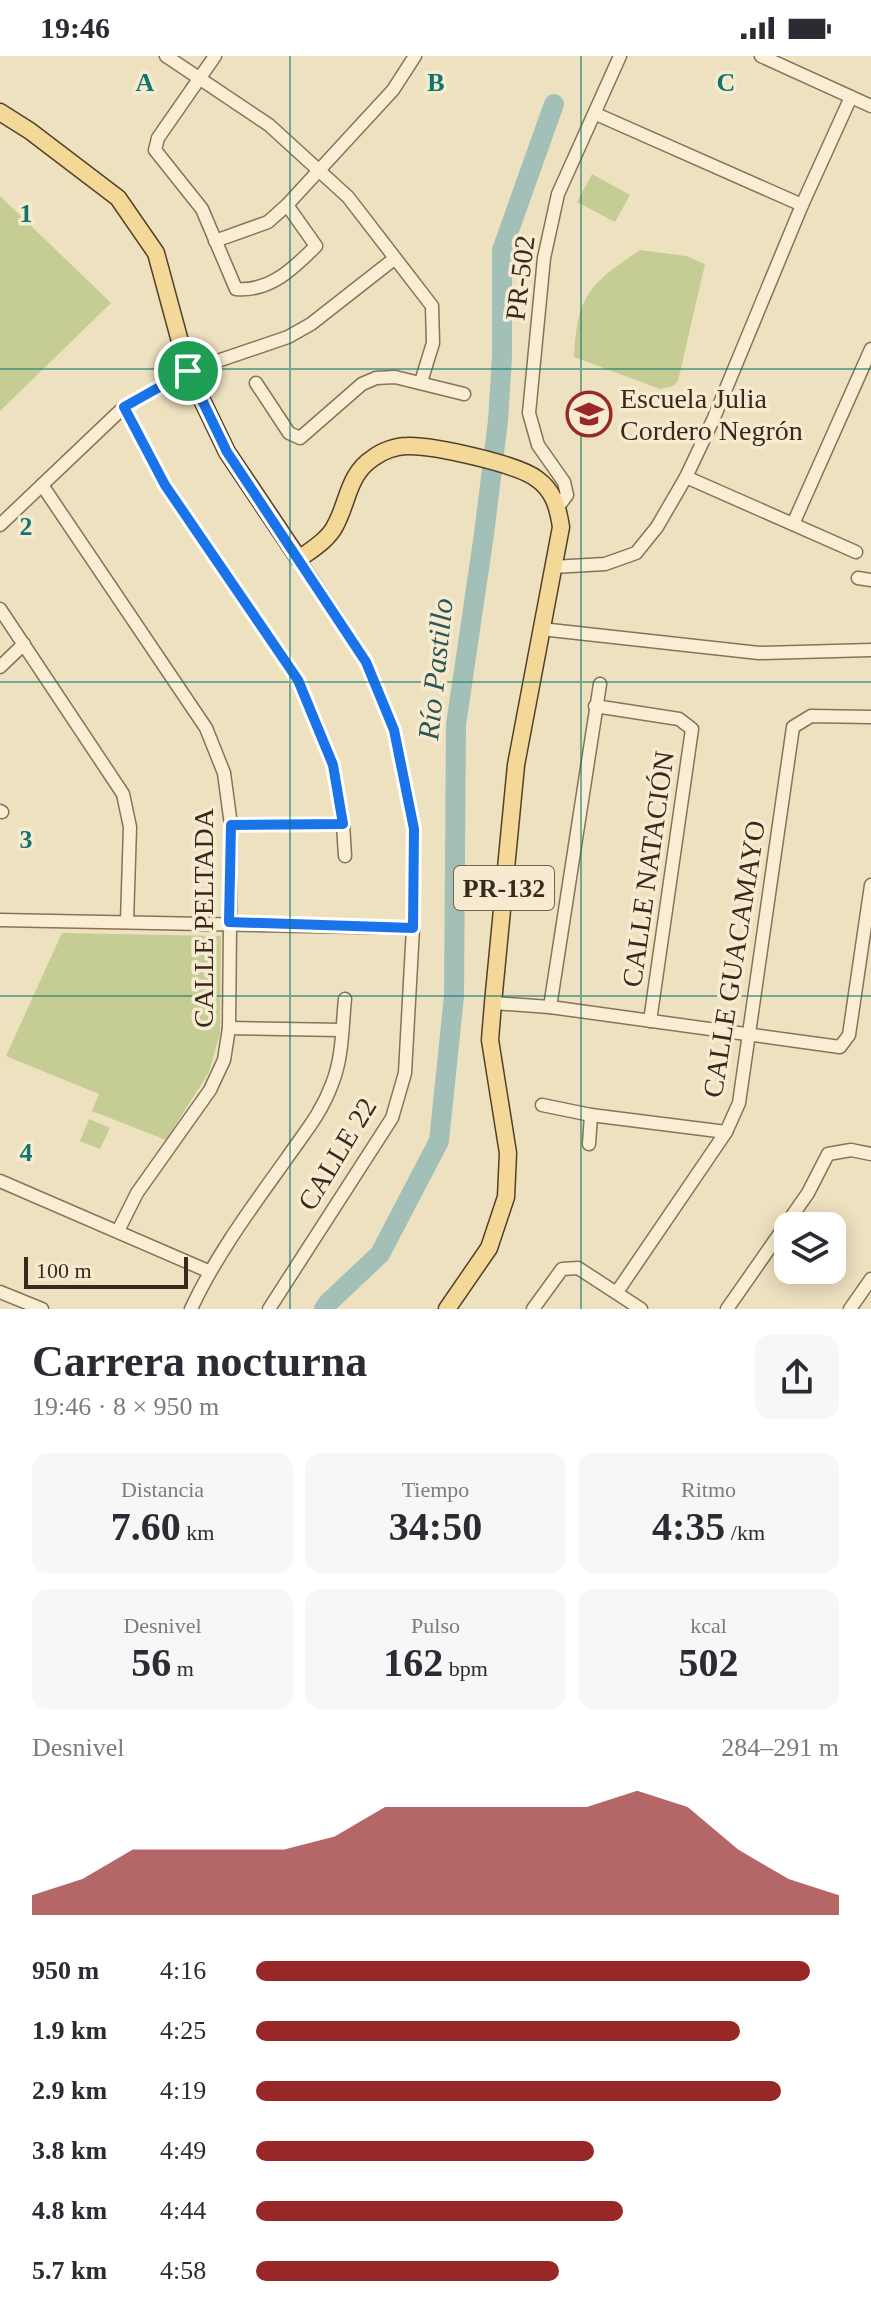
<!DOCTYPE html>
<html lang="es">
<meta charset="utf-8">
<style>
:root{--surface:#fff;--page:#f7f7f7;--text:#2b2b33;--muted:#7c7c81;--accent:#972827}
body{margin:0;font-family:Georgia,serif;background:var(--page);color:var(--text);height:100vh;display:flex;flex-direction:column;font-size:30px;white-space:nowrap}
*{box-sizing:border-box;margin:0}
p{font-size:26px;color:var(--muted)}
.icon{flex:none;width:44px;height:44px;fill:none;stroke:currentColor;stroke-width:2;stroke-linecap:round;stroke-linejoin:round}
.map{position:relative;height:1253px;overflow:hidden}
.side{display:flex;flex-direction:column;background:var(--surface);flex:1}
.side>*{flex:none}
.buttons{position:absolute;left:774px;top:1156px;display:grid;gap:16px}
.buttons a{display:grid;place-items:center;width:72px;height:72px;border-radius:16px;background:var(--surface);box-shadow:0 4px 20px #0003;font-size:40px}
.scale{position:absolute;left:24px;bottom:20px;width:164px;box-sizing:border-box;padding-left:8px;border:4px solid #372a1d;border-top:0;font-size:22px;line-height:28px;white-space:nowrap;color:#372a1d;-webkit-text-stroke:6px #f6ebd0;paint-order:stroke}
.pin{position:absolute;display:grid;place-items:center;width:68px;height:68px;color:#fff;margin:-34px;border:4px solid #fff;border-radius:50%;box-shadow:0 2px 8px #0007}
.round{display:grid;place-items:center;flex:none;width:84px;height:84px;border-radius:16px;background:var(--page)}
.summary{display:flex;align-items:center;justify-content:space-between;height:136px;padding:0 32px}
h1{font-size:44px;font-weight:700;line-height:60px}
.stats{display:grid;grid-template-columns:repeat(3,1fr);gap:12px;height:136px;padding:8px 32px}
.stats div{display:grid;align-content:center;border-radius:16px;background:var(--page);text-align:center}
.stats b{font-size:40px;font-weight:700}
.stats small{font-size:22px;font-weight:400}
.stats p{font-size:22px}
.chart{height:224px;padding:16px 32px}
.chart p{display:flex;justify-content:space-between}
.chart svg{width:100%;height:144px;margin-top:8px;fill:var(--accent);opacity:.7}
ul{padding:0 32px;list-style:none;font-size:26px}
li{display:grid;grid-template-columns:128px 96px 1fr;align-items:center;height:60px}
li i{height:20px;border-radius:10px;background:var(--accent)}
.status{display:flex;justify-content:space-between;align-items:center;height:56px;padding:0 40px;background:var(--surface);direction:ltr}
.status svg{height:22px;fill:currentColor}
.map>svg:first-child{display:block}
.green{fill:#c5cc94}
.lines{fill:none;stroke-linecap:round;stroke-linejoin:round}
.river{stroke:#a3c0b8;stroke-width:20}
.minor-casing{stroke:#887258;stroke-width:15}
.major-casing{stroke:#55402c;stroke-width:19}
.minor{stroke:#f9eed3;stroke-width:12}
.major{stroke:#f3d897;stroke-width:16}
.route-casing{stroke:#fff;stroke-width:16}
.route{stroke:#1a73e8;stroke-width:10}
.grid{fill:none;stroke:#0f766e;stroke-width:2;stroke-opacity:0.55}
.labels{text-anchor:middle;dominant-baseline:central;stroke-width:7;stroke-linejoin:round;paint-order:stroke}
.shield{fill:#f6ebd0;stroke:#706453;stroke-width:2}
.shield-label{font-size:26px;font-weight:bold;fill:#372a1d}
.street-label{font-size:28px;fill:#372a1d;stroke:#f6ebd0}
.poi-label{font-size:28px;fill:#372a1d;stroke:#f6ebd0;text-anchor:start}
.water-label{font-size:30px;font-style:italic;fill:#2b5755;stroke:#f6ebd0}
.grid-label{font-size:26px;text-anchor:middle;font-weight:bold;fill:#0f766e;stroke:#f6ebd0;stroke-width:7;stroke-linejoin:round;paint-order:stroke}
</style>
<div class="status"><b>19:46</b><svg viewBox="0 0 49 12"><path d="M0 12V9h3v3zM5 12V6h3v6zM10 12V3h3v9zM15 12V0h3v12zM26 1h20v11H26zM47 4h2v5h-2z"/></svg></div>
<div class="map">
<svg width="871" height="1253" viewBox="0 0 871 1253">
<rect width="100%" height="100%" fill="#eee1c0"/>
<g class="green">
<polygon points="592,118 630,139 615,166 577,146"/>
<polygon points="0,140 111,247 0,355"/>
<path d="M 640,194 L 686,200 L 705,208 L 678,325 L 673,330 L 660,333 L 574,301 C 577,238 590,228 640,194 Z"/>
<polygon points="62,877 221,880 220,977 209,1016 166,1084 92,1055 99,1038 6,1000"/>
<polygon points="89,1063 110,1072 100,1093 80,1085"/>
</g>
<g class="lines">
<polyline class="river" points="324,1253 328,1247 380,1198 439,1085 454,940 456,669 484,478 498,365 502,300 502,194 554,48"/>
<g class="minor-casing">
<g id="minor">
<polyline points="166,0 269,69 348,141 432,250 433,287 421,326"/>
<path d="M 215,0 L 158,82 L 155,94 L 202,153 L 236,233 C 270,236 294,212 316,190 L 287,149"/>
<polyline points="761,0 871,50"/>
<polyline points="596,58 802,149"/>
<polyline points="215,185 268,166 287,149 393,34 415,0"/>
<polyline points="256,327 289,377 300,382 362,328 376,322 395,321 464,338"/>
<polyline points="124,351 165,429 298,624 333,709 343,768 345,800"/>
<polyline points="686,421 856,496"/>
<polyline points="42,429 206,672 224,717 231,769 229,972 224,1004 210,1034 137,1137 118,1175"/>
<polyline points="558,451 567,439 564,426 538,389 529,357 544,202 558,138 620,0"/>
<polyline points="793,468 871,293"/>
<polyline points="0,469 124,351 188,315 288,281 311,268 394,203"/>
<polyline points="553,511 605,508 636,497 657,471 686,421 713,364 802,149 851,41"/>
<polyline points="858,522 871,524"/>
<polyline points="0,553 123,738 130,771 127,865"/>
<polyline points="541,573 759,597 871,594"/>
<polyline points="0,611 24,588"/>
<polyline points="595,650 679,663 692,673 650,965"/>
<polyline points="0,755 2,756"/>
<polyline points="231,769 343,768"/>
<polyline points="0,864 413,872"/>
<polyline points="493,947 550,951 840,991 849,979 871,829"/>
<polyline points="550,951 600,628"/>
<polyline points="229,972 342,974"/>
<polyline points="542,1049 591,1059 726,1076"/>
<polyline points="589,1088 591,1059"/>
<polyline points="0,1125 208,1215"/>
<polyline points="0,1236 42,1253"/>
<polyline points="617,1236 726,1076 739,1047 793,671 811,660 871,661"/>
<path d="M 191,1253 C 216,1199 252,1151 287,1102 C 305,1076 321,1058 332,1028 C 343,1001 342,971 345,943"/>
<polyline points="269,1253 392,1062 405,1017 413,872 414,773 394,674 366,606 299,503"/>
<polyline points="533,1253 562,1213 578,1212 641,1253"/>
<polyline points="727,1253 808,1137 828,1098 851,1094 871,1098"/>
<polyline points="850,1253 871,1223"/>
</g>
</g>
<g class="major-casing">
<path id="major" d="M 0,56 L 30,75 L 118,142 L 156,197 L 188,315 L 227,396 L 299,503 C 311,494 328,484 335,470 C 348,447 348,418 373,402 C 382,395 396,390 407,390 C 432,389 518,408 537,423 C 554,435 558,452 561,471 L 516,709 L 493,947 L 490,984 L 508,1097 L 506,1141 L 489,1192 L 447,1253"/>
</g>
<use href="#minor" class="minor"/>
<use href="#major" class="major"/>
</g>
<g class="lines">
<g class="route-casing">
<polygon id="route" points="188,315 227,396 366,606 394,674 414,773 413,872 229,866 231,769 343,768 333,709 298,624 165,429 124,351"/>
</g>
<use href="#route" class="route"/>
</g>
<path class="grid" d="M 290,0 L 290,1253M 581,0 L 581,1253M 0,313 L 871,313M 0,626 L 871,626M 0,940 L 871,940"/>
<defs>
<g id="school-ring" transform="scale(2.3)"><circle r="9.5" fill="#f6ebd0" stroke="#972827" stroke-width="1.5"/><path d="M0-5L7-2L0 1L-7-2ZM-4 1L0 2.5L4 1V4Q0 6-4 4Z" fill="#972827"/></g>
</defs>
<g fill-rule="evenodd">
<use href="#school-ring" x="589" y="358"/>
</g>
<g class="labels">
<rect class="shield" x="454" y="810" width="100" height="44" rx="6"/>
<g class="shield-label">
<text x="504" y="832">PR-132</text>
</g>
<g class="street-label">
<text transform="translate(520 222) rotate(-83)">PR-502</text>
<text transform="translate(648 813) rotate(-82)">CALLE NATACIÓN</text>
<text transform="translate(203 862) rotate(-90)">CALLE PELTADA</text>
<text transform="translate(734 903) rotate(-81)">CALLE GUACAMAYO</text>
<text transform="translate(337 1098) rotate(-59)">CALLE 22</text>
</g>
<g class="poi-label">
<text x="620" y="342">Escuela Julia<tspan x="620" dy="32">Cordero Negrón</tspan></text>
</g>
<g class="water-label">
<text transform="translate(435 613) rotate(-84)">Río Pastillo</text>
</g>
</g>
<g class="grid-label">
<text x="145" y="35">A</text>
<text x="436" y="35">B</text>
<text x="726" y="35">C</text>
<text x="26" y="166">1</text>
<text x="26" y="479">2</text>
<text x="26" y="792">3</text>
<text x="26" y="1105">4</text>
</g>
</svg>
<div class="buttons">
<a><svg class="icon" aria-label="layers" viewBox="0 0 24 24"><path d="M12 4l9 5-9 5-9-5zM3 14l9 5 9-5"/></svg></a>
</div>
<div class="scale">100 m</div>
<div class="pin" style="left:188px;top:315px;background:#1e9e55"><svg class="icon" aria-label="arrive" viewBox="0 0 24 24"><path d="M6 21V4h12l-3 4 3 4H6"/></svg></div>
</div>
<section class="side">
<div class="summary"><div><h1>Carrera nocturna</h1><p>19:46 · 8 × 950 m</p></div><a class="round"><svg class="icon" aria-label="share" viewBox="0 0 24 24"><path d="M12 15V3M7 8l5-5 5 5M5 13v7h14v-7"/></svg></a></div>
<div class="stats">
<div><p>Distancia</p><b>7.60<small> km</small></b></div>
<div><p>Tiempo</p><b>34:50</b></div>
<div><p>Ritmo</p><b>4:35<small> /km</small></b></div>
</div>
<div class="stats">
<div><p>Desnivel</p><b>56<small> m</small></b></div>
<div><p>Pulso</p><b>162<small> bpm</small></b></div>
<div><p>kcal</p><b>502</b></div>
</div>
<div class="chart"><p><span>Desnivel</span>284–291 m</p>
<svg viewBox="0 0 160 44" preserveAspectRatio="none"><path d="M0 44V38L10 33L20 24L30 24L40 24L50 24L60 20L70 11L80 11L90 11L100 11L110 11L120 6L130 11L140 24L150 33L160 38V44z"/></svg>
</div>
<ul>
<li><b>950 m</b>4:16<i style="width:95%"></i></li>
<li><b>1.9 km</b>4:25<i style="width:83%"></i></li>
<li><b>2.9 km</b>4:19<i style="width:90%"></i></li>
<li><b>3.8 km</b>4:49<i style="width:58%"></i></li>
<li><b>4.8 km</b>4:44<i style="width:63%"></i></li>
<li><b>5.7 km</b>4:58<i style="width:52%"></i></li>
</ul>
</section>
